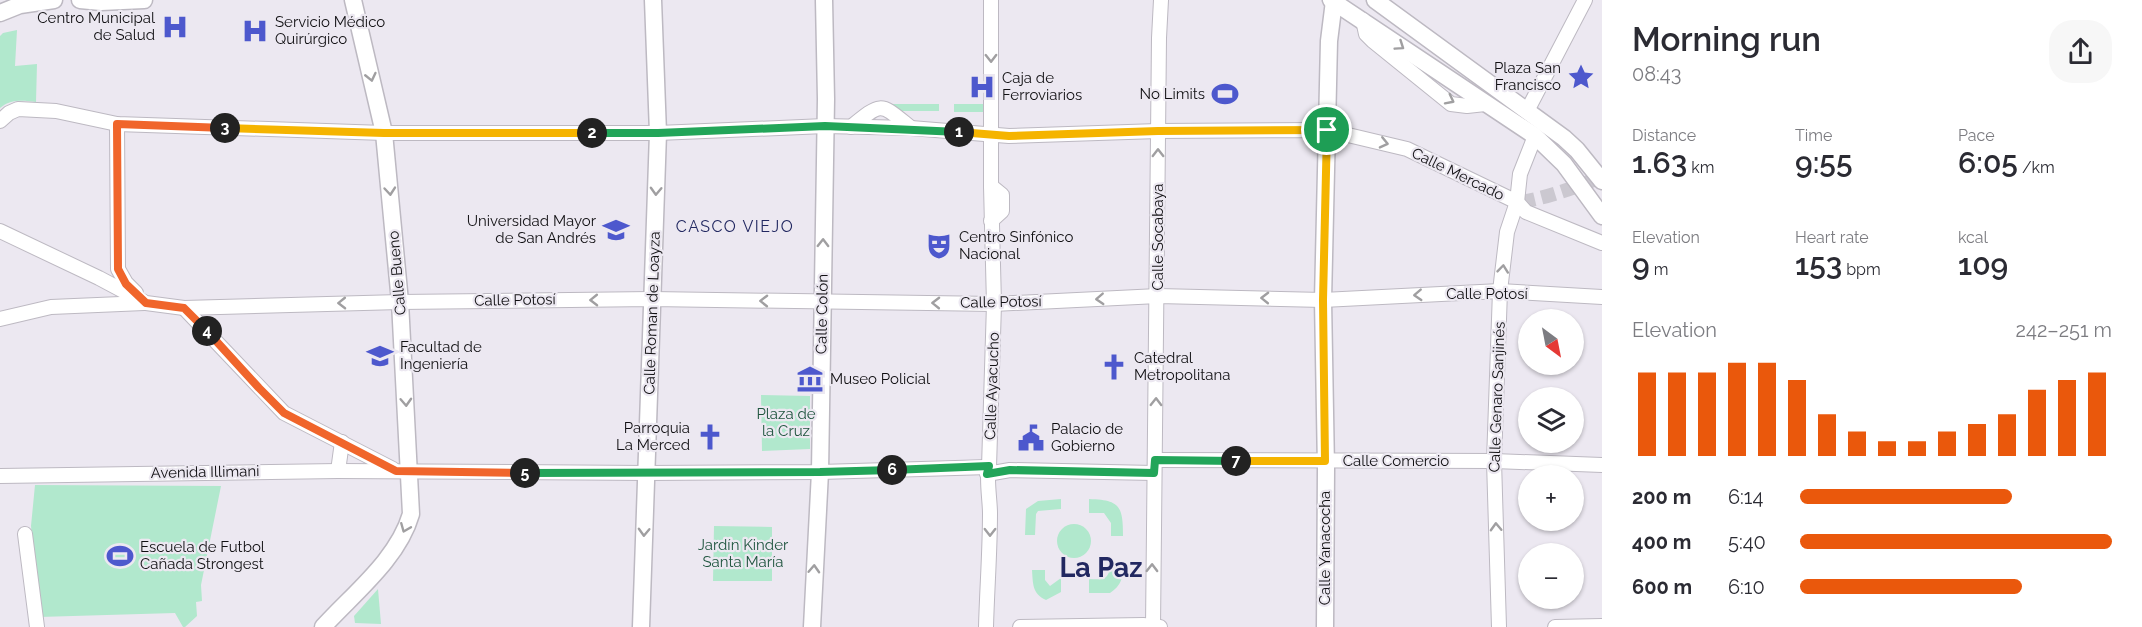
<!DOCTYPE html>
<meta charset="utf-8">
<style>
:root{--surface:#fff;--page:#f7f7f7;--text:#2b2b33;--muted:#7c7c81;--accent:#ea580c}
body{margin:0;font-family:Raleway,sans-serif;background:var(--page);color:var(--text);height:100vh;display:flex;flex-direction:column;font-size:22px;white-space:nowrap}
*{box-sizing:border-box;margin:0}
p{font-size:20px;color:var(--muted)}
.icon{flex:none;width:33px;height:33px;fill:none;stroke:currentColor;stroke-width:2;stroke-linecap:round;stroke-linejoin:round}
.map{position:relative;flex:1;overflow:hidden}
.sheet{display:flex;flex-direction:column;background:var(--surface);width:540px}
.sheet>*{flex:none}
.needle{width:39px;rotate:148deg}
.controls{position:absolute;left:1518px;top:309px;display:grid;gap:12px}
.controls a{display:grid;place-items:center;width:66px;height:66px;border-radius:50%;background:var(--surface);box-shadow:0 2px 4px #0004;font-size:30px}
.pin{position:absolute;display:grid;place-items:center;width:51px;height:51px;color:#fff;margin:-26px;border:3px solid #fff;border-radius:50%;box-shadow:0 2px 6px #0007}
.km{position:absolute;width:30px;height:30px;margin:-15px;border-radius:50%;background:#222;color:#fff;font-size:16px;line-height:30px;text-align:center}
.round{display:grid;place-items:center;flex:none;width:63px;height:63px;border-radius:24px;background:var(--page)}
.headline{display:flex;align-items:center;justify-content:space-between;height:102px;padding:0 30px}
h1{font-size:33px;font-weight:600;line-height:45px}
.metrics{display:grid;grid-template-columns:repeat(3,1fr);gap:9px;height:102px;padding:6px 30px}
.metrics div{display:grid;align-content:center}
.metrics b{font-size:30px;font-weight:600}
.metrics small{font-size:16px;font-weight:400}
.metrics p{font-size:16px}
.chart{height:168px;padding:12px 30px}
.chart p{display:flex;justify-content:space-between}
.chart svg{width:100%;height:108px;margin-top:6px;stroke:var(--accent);stroke-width:6}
ul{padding:0 30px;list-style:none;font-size:20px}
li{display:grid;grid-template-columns:96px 72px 1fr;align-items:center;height:45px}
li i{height:15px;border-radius:8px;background:var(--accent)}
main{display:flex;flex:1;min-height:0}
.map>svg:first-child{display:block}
.green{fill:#b1e8cd}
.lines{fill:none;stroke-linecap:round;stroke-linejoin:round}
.minor-tunnel{stroke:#cbc8d0;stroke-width:14;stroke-dasharray:14 7;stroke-linecap:butt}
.minor-casing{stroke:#bdb9c2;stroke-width:16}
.major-casing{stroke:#bdb9c2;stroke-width:19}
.minor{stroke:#fff;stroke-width:14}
.major{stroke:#fff;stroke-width:16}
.oneway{stroke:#a09fa1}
.split-1-casing{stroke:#fff;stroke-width:12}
.split-2-casing{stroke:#fff;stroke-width:12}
.split-3-casing{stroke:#fff;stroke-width:12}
.split-4-casing{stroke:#fff;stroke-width:12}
.split-5-casing{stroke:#fff;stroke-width:12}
.split-6-casing{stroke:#fff;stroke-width:12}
.split-7-casing{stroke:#fff;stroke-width:12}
.split-8-casing{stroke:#fff;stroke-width:12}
.split-1{stroke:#f5b400;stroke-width:8}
.split-2{stroke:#22a559;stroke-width:8}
.split-3{stroke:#f5b400;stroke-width:8}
.split-4{stroke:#f0652b;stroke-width:8}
.split-5{stroke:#f0652b;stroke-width:8}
.split-6{stroke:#22a559;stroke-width:8}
.split-7{stroke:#22a559;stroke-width:8}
.split-8{stroke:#f5b400;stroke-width:8}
.labels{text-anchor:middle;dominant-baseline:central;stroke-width:4.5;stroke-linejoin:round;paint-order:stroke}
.poi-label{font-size:15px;fill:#111013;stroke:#ece8f1;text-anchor:start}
.street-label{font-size:15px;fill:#111013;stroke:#ece8f1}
.park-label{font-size:15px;fill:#215640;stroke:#ece8f1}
.neighbourhood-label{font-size:16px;letter-spacing:1.5px;fill:#222861;stroke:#ece8f1}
.town-label{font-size:27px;font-weight:bold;fill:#222861;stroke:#ece8f1}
</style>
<main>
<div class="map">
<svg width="1602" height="627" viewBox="0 0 1602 627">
<rect width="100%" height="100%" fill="#ece8f1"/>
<g class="green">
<path d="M 17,30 L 15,66 L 37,64 L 36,102 C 23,100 10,99 0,108 L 0,36 L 3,33 Z"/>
<rect x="888" y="104" width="51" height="7"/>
<rect x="954" y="104" width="31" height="8"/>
<polygon points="761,395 810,396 810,449 762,451"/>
<polygon points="35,485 221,486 201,585 202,601 196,602 197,616 185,627 183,627 175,613 39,617 31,526"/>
<polygon points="1061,499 1061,509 1038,511 1036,514 1035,535 1025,535 1026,509 1038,501"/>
<path d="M 1089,499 C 1120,500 1123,506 1123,536 L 1111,536 L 1111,523 L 1104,513 L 1089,513 Z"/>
<circle cx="1074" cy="541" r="17"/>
<polygon points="714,526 772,527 772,581 713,581"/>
<path d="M 1110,562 L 1124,563 C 1123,577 1122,585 1110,593 L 1089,593 L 1089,579 C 1104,580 1110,580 1110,562 Z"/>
<path d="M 1032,570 L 1045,570 L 1045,580 L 1050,586 L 1061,578 L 1061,592 L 1046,600 C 1032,594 1033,583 1032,570 Z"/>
<polygon points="378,589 381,624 355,623 354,616"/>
</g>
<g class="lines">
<path class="minor-tunnel" d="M 1521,202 C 1550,197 1575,187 1602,177"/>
<g class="minor-casing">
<g id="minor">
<polyline points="1363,20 1366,34 1373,41 1451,104 1467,106 1485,104"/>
<polyline points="1527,111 1585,0"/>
<polyline points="0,121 9,113 18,109 56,111 117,124 384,133 658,133 825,126 911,128 1009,136 1158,131 1327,130 1407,149 1517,202 1526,212 1602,243"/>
<polyline points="117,124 118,269 126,283 136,293"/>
<path d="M 851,127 C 883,101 880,103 911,128"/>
<polyline points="991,186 1002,195 1002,211 991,221"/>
<polyline points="0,231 99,278 146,303 184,308 400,302 652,299 994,304 1158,296 1323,300 1500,291 1602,297"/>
<polyline points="184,308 284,413 393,469"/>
<polyline points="0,319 51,307 144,303"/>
<polyline points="1155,460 1494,461 1602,465"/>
<polyline points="338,471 342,442"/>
<polyline points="987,474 1010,470 1154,473"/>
<polyline points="0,476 338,471 647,473 820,472 989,467"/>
<polyline points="25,534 37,627"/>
<path d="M 986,627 C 987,589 990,551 990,513 C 990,501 986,477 989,467 L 994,304 L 991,186 L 991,0"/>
<polyline points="1020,627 1143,625 1160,627"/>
<polyline points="1153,627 1159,38 1161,0"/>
<polyline points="1499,627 1494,461 1500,291 1507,232 1517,202 1520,174 1535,136"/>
<polyline points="1555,627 1602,626"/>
</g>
</g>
<g class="major-casing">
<g id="major">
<polyline points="80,0 101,2 144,0"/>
<polyline points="1331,0 1535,136 1564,164 1602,216"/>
<polyline points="1375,0 1564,138 1577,150 1602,181"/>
<polyline points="0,13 20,5 54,0"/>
<path d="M 323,627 C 354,593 398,559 411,514 L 400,302 L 384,133 L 353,0"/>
<polyline points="641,627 658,133 653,0"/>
<polyline points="812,627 820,472 826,99 824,0"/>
<polyline points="1325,627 1326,469 1323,300 1329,41 1334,1"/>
</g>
</g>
<use href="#minor" class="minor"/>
<use href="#major" class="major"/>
</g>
<defs><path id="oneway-chevron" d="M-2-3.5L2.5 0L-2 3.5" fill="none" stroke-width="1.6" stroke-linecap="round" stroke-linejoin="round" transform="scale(1.5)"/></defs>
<g class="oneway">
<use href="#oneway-chevron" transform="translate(1400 46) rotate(34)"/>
<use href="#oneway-chevron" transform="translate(991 58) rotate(89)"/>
<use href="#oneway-chevron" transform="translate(371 77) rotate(77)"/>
<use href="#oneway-chevron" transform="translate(1450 100) rotate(27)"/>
<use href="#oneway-chevron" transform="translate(1384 143) rotate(13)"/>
<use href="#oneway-chevron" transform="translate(1158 153) rotate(-90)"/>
<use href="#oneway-chevron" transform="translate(390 191) rotate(85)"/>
<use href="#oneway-chevron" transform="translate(656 191) rotate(92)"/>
<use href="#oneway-chevron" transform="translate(823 243) rotate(-89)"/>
<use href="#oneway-chevron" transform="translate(1503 269) rotate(-84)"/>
<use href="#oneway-chevron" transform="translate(1418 295) rotate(177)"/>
<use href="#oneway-chevron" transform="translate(1265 298) rotate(-179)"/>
<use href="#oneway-chevron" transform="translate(1100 299) rotate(177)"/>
<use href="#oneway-chevron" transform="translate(594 300) rotate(179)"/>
<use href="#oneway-chevron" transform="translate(764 301) rotate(-179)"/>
<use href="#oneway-chevron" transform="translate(342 303) rotate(179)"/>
<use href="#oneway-chevron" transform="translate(936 303) rotate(-179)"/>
<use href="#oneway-chevron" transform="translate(406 402) rotate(87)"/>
<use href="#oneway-chevron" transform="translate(1156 402) rotate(-89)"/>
<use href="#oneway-chevron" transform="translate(1496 527) rotate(-92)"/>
<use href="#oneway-chevron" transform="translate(405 528) rotate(112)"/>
<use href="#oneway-chevron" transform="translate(644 532) rotate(92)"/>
<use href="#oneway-chevron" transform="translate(990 532) rotate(90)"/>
<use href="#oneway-chevron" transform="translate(1152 568) rotate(-89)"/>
<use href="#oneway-chevron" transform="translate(814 569) rotate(-87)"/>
</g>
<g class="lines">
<g class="split-1-casing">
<polyline id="split-1" points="959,132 1009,136 1158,131 1327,130"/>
</g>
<g class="split-2-casing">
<polyline id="split-2" points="592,133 658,133 825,126 959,132"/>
</g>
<g class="split-3-casing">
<polyline id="split-3" points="225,128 384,133 592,133"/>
</g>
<g class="split-4-casing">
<polyline id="split-4" points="207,331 184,308 146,303 126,284 118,269 117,124 225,128"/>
</g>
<g class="split-5-casing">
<polyline id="split-5" points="207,331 259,388 284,413 396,471 525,473"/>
</g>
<g class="split-6-casing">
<polyline id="split-6" points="525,473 820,472 892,470"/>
</g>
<g class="split-7-casing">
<polyline id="split-7" points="892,470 989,466 987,474 1010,470 1154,473 1155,460 1236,461"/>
</g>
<g class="split-8-casing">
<polyline id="split-8" points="1236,461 1325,461 1323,300 1327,130"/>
</g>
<use href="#split-1" class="split-1"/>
<use href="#split-2" class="split-2"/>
<use href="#split-3" class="split-3"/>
<use href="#split-4" class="split-4"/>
<use href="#split-5" class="split-5"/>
<use href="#split-6" class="split-6"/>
<use href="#split-7" class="split-7"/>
<use href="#split-8" class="split-8"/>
</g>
<defs>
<g id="hospital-bare" transform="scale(2.07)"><path d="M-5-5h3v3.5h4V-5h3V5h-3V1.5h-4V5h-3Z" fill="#4d58cd" stroke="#ece8f1" stroke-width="2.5" paint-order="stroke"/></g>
<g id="sight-bare" transform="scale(2.07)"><path d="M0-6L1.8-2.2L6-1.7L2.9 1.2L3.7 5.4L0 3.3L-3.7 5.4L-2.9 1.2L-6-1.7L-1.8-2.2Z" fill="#4d58cd" stroke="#ece8f1" stroke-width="2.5" paint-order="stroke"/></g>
<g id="stadium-bare" transform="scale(2.07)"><path d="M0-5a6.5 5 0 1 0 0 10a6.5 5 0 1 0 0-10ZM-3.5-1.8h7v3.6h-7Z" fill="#4d58cd" stroke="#ece8f1" stroke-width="2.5" paint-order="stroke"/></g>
<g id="university-bare" transform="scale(2.07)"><path d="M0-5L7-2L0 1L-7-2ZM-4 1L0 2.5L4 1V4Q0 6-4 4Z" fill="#4d58cd" stroke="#ece8f1" stroke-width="2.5" paint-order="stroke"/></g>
<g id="theatre-bare" transform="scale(2.07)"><path d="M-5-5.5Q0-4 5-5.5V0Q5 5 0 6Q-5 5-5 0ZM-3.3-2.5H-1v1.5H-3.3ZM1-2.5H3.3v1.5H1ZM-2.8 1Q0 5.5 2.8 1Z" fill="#4d58cd" stroke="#ece8f1" stroke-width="2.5" paint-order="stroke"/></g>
<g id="church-bare" transform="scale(2.07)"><path d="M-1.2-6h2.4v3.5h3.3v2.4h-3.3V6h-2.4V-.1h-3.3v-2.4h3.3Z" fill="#4d58cd" stroke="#ece8f1" stroke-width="2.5" paint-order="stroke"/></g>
<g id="museum-bare" transform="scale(2.07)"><path d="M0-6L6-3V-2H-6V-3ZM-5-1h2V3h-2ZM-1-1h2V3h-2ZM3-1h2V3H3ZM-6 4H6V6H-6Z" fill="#4d58cd" stroke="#ece8f1" stroke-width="2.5" paint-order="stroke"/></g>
<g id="civic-bare" transform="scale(2.07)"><path d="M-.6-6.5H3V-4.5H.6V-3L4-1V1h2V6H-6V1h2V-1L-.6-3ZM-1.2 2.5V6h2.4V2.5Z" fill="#4d58cd" stroke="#ece8f1" stroke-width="2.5" paint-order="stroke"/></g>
</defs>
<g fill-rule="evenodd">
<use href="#hospital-bare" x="175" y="27"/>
<use href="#hospital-bare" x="255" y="31"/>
<use href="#sight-bare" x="1581" y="77"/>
<use href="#hospital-bare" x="982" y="87"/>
<use href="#stadium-bare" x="1225" y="94"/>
<use href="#university-bare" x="616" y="230"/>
<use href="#theatre-bare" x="939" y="246"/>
<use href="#university-bare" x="380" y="356"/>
<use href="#church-bare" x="1114" y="367"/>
<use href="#museum-bare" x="810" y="379"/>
<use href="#church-bare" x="710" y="437"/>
<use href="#civic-bare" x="1031" y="438"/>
<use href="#stadium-bare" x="120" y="556"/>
</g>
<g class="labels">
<g class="poi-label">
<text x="155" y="18" text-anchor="end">Centro Municipal<tspan x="155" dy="17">de Salud</tspan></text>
<text x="275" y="22">Servicio Médico<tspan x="275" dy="17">Quirúrgico</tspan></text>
<text x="1561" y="68" text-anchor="end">Plaza San<tspan x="1561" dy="17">Francisco</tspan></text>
<text x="1002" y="78">Caja de<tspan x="1002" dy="17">Ferroviarios</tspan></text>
<text x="1205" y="94" text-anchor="end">No Limits</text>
<text x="596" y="221" text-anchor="end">Universidad Mayor<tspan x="596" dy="17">de San Andrés</tspan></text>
<text x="959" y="237">Centro Sinfónico<tspan x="959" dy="17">Nacional</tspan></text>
<text x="400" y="347">Facultad de<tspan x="400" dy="17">Ingeniería</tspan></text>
<text x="1134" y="358">Catedral<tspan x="1134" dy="17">Metropolitana</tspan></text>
<text x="830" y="379">Museo Policial</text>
<text x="690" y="428" text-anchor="end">Parroquia<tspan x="690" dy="17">La Merced</tspan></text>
<text x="1051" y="429">Palacio de<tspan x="1051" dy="17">Gobierno</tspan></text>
<text x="140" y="547">Escuela de Futbol<tspan x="140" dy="17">Cañada Strongest</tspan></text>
</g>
<g class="street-label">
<text transform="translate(1458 174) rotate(26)">Calle Mercado</text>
<text transform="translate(1158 237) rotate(-90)">Calle Socabaya</text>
<text transform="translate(397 273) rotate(-95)">Calle Bueno</text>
<text x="1487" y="294">Calle Potosí</text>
<text transform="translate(515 300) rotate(-1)">Calle Potosí</text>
<text transform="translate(1001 302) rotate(-1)">Calle Potosí</text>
<text transform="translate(652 313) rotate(-88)">Calle Roman de Loayza</text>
<text transform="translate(822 314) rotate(-89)">Calle Colón</text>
<text transform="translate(992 386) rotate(-88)">Calle Ayacucho</text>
<text transform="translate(1497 397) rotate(-88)">Calle Genaro Sanjinés</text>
<text x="1396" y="461">Calle Comercio</text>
<text transform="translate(205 472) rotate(-1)">Avenida Illimani</text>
<text transform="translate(1325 548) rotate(-90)">Calle Yanacocha</text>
</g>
<g class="park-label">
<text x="786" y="414">Plaza de<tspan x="786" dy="17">la Cruz</tspan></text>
<text x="743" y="545">Jardín Kinder<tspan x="743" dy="17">Santa María</tspan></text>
</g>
<g class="neighbourhood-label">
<text x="735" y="226">CASCO VIEJO</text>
</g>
<g class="town-label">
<text x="1101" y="567">La Paz</text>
</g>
</g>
</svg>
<div class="controls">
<a><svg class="needle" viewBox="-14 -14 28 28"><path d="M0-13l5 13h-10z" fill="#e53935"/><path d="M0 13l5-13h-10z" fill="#7c7c81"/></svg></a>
<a><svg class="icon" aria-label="layers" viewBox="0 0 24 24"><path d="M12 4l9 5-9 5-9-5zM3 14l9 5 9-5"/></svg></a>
<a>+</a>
<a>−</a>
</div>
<div class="pin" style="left:1327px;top:130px;background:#1e9e55"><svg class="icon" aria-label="arrive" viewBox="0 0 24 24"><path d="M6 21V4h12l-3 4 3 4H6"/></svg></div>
<b class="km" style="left:959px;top:132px">1</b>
<b class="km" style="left:592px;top:133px">2</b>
<b class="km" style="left:225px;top:128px">3</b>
<b class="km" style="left:207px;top:331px">4</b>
<b class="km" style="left:525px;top:473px">5</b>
<b class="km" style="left:892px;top:470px">6</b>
<b class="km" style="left:1236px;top:461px">7</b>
</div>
<section class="sheet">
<div class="headline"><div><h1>Morning run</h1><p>08:43</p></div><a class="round"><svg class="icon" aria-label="share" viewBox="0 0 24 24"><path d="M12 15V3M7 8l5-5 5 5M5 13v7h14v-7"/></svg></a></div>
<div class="metrics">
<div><p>Distance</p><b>1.63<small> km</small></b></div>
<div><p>Time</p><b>9:55</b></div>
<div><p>Pace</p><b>6:05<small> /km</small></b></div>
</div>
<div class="metrics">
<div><p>Elevation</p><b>9<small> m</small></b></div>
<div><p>Heart rate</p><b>153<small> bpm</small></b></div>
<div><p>kcal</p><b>109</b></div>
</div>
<div class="chart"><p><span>Elevation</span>242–251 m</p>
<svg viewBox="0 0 160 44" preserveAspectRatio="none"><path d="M5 44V10M15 44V10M25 44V10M35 44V6M45 44V6M55 44V13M65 44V27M75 44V34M85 44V38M95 44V38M105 44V34M115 44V31M125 44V27M135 44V17M145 44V13M155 44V10"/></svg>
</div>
<ul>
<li><b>200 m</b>6:14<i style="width:68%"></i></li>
<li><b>400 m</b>5:40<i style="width:100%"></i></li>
<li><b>600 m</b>6:10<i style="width:71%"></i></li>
</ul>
</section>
</main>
